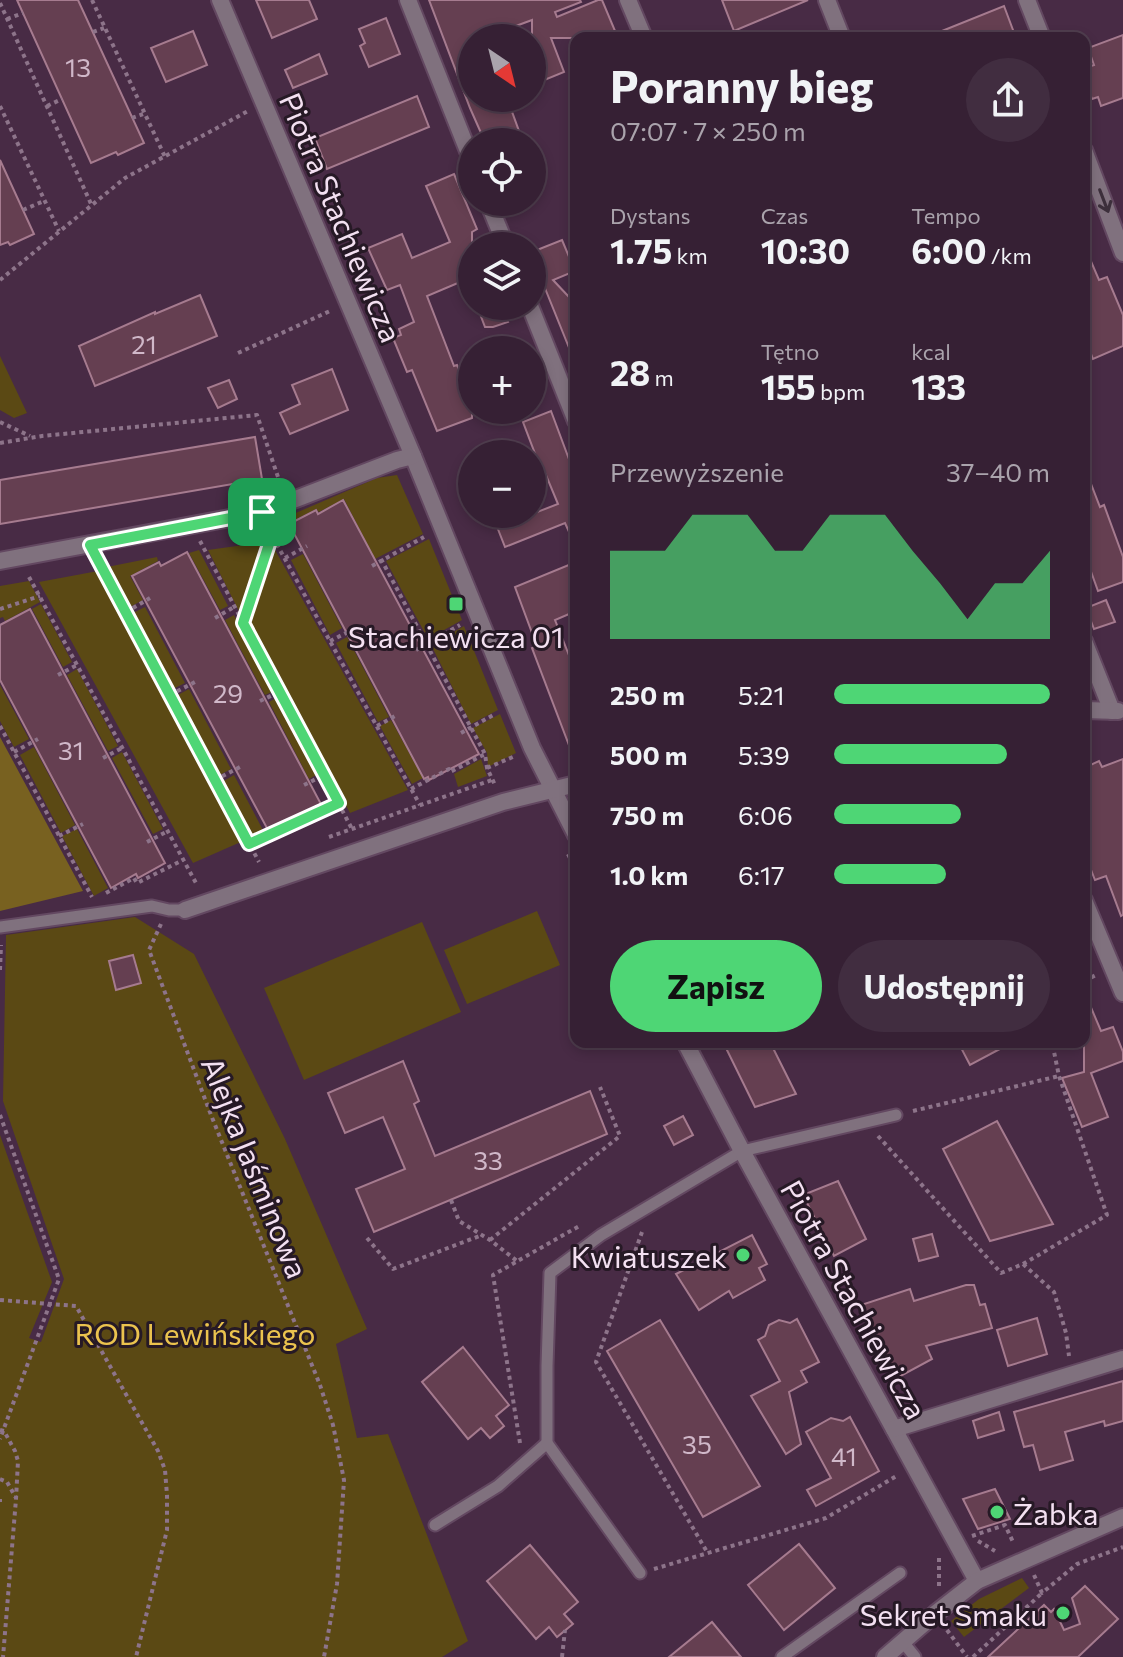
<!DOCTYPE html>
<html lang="pl">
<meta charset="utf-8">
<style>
:root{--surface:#362034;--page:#412d40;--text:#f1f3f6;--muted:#aaa3ac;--line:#503e4f;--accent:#4ed675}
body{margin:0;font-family:Commissioner,sans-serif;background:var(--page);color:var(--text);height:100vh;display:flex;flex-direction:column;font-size:30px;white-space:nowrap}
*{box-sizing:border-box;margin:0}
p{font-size:26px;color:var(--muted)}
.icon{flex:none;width:44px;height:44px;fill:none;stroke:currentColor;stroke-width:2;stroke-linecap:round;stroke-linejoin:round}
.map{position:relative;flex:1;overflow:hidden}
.details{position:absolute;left:570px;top:32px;width:520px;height:1016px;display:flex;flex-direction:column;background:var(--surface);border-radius:16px;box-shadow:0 4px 12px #0003,0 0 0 2px var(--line)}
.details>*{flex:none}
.needle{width:52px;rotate:145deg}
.fabs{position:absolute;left:458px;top:24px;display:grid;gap:16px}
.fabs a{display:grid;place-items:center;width:88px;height:88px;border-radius:50%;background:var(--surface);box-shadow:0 4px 12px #0003,0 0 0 2px var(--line);font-size:40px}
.pin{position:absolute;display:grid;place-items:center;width:68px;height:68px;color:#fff;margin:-34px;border-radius:16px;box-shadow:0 4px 12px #0006}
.round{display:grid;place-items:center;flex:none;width:84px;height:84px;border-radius:42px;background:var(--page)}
.headline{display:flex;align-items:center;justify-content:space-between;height:136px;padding:0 40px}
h1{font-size:44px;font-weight:700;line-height:60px}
.stats{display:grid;grid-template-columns:repeat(3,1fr);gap:12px;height:136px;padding:8px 40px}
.stats div{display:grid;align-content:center}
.stats b{font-size:34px;font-weight:700}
.stats small{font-size:22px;font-weight:400}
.stats p{font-size:22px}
.chart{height:224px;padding:16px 40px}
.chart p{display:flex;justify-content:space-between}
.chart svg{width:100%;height:144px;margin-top:8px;fill:var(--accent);opacity:.7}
.button{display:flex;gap:16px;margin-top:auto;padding:16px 40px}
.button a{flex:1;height:92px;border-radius:48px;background:var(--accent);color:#111;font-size:32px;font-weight:700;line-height:92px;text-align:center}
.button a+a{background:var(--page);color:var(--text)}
ul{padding:0 40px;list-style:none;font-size:26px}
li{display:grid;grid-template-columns:128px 96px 1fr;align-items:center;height:60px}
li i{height:20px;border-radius:10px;background:var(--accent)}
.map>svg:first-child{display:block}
.green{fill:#5b4914}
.forest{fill:#786120}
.building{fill:#653f51;stroke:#a67b8f;stroke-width:2}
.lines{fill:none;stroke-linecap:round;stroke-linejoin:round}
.lane-casing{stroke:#634861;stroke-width:15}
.street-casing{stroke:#634861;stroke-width:20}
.path{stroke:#8d748a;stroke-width:4;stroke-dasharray:4 4;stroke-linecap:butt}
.lane{stroke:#80717e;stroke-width:11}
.street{stroke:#80717e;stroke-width:16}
.oneway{stroke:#3c2f3b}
.route-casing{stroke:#fff;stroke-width:16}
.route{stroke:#4ed675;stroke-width:10}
.poi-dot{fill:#4ed675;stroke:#261925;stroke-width:3}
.labels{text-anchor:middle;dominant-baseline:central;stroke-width:6;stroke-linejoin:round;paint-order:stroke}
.number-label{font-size:26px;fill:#d0b8c9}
.street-label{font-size:30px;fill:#f3e0f1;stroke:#261925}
.poi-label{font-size:30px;fill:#f3e0f1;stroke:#261925;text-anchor:end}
.park-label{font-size:30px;fill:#ebc34e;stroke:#261925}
</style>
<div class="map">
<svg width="1123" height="1657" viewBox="0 0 1123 1657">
<rect width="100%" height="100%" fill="#482b45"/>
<g class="green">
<polygon points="0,356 27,413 14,418 0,410"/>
<polygon points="397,475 423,534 375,559 344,499 319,512 316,509 287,524 284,518 377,478"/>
<polygon points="262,527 268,538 242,617 208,550 251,544"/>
<polygon points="429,539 462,620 428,639 386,561"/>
<polygon points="274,548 408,790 350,813 248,623"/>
<polygon points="199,550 228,606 220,610 189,553"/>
<polygon points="303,554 342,628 330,635 291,560"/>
<polygon points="157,557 158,561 130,576 143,600 128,608 107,567"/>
<polygon points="98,571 243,841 193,863 39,582"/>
<polygon points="29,581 40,602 5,621 3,617 0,618 0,586"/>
<polygon points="41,604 72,662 63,667 32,609"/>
<polygon points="145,607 185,683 171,690 131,614"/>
<polygon points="234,615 274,691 265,695 225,620"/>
<polygon points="464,626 498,710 471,724 431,645"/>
<polygon points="347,637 389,717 378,722 336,643"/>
<polygon points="77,669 118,746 108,751 67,675"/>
<polygon points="0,685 29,739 14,747 0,721"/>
<polygon points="189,689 231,769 216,777 174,697"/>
<polygon points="278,697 318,774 309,779 269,702"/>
<polygon points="500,714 516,753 488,767 487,753 473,728"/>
<polygon points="391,720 423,778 412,784 380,726"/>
<polygon points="34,747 75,825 61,833 20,755"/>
<polygon points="122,752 163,829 153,834 112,758"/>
<polygon points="481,759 487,776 458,787 454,774"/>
<polygon points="234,775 265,834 250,841 220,783"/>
<polygon points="77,829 108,888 94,896 62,836"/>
<polygon points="537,911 560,965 467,1004 444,950"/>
<polygon points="135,917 194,954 285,1139 367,1329 336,1344 357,1438 388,1434 468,1641 442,1657 0,1657 0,1135 52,1282 29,1338 41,1342 64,1279 3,1101 6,935"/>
<polygon points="422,922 461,1012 304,1080 264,988"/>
<polygon points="1022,1578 1029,1588 964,1637 951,1621 979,1599"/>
</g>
<polygon class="forest" points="0,737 83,891 0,911"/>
<g class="building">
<polygon points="17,0 78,0 144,143 118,155 116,152 91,163"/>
<polygon points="256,0 309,0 317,19 272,38"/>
<polygon points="429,0 580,0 581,2 555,12 557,17 598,0 602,0 618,38 551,38 564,72 542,81 532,56 532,20 483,38 472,38 472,98 507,98 523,142 485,142 470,108"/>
<polygon points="722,0 808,0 734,31"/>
<polygon points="1004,6 1016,38 927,38 927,37"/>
<polygon points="386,18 400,54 369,67 360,46 365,43 359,29"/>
<polygon points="193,31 207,65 166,82 151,48"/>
<polygon points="1123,35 1123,98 1101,106 1098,97 1092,99 1084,76 1084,68 1094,65 1088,48"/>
<polygon points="319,54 327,74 293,88 285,70"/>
<polygon points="417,96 429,127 327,169 315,138"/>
<polygon points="0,160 34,234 10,245 8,242 0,245"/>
<polygon points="454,174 477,229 472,232 472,277 427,296 454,366 457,365 472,401 472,418 437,431 412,370 407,372 393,338 401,335 399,329 414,322 400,285 387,290 368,248 402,234 412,258 450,242 426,186"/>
<polygon points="562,240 575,271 553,280 570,298 576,288 576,365 532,256 532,252"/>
<polygon points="1084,245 1099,280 1107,277 1123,315 1123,346 1093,359 1084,336"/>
<polygon points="200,295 217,336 95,386 79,346 155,312 155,314"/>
<polygon points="477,306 501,306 508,322 493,327 485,327"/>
<polygon points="332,369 348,410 290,434 280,413 300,404 292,385"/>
<polygon points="229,380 237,399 218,408 208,388"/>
<polygon points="551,411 576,478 576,547 565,523 505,547 492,514 532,514 558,504 541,463 539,464 523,422"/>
<polygon points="255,437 262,479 0,524 0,480"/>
<polygon points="1084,471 1086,471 1100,507 1104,505 1123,557 1123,582 1098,591 1084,552"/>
<polygon points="343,500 479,754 429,780 428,777 424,779 289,524 316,510 318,514"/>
<polygon points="187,552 322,806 295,821 293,817 268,830 132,576 159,562 161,566"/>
<polygon points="576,562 576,611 555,620 576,673 576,760 575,761 532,648 535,647 533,642 535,641 515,587"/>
<polygon points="1106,600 1115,622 1094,629 1086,608"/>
<polygon points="30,609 165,863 138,878 136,874 111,888 0,680 0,625"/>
<polygon points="1123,759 1123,915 1121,916 1106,876 1095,880 1084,852 1084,768 1099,761 1102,767"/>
<polygon points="133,955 141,983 116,990 109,961"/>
<polygon points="1084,991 1101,1031 1113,1027 1123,1052 1123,1061 1091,1073 1108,1117 1082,1127 1062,1078 1084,1072"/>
<polygon points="723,1042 770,1042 796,1094 755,1107"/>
<polygon points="958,1042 1013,1042 970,1065"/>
<polygon points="403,1061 419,1101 414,1104 435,1156 590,1091 607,1134 374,1232 356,1189 405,1169 383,1117 345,1133 328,1093"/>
<polygon points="683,1116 693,1135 674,1145 664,1126"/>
<polygon points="997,1121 1053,1224 990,1241 943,1149"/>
<polygon points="838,1181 866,1239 834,1256 803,1195"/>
<polygon points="932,1234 938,1256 919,1261 913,1239"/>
<polygon points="752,1235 767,1264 759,1268 765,1280 733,1298 729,1291 699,1310 676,1274"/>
<polygon points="966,1285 974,1285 980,1305 985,1304 992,1328 926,1346 932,1359 897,1378 858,1306 910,1289 914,1301"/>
<polygon points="1037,1318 1047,1354 1008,1366 997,1330"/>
<polygon points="797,1319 819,1362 801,1371 807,1382 789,1392 801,1444 786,1454 751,1396 780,1381 758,1340 765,1336 769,1325 779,1320 790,1323"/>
<polygon points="660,1320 760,1486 703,1517 607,1351"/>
<polygon points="463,1347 509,1405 496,1416 504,1426 490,1438 481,1428 468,1439 422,1382"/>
<polygon points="1123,1381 1123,1421 1105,1426 1104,1421 1065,1432 1073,1460 1040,1470 1033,1445 1024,1447 1014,1412"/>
<polygon points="999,1412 1004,1430 978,1438 973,1421"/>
<polygon points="850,1417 879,1471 816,1506 807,1490 831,1478 806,1432 831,1418 843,1421"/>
<polygon points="995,1489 1010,1519 978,1529 963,1499"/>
<polygon points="799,1544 835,1588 784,1630 748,1585"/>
<polygon points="530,1545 578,1602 564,1614 573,1624 557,1637 549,1627 536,1639 487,1581"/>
<polygon points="1085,1586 1118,1619 1078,1657 988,1657 1044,1605 1051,1612 1054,1609 1064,1630 1080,1624 1072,1598"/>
<polygon points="712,1622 741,1657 669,1657"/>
</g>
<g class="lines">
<g class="lane-casing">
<g id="lane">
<polyline points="0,927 152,906 169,910 185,910"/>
<polyline points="435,1525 498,1486 547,1443"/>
<polyline points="640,1573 547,1443 547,1366 550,1273 601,1235 742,1151 896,1115"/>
<polyline points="903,1642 915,1657"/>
<polyline points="782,1657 900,1573"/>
</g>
</g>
<g class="street-casing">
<g id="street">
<polyline points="220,0 413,456 532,748 576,835"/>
<polyline points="408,0 472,161"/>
<polyline points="628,0 644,38"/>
<polyline points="827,0 842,38"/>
<polyline points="1027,0 1042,38"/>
<polyline points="1084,150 1123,253"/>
<polyline points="488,202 506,246"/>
<polyline points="530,306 576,421"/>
<polyline points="0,561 262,512 397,460 413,456"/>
<polyline points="1084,641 1112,711"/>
<polyline points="1084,710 1118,711"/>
<polyline points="1084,900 1123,993"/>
<polyline points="185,910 503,802 576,784"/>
<polyline points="685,1042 742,1151 977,1581"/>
<polyline points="894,1429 1123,1359"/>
<polyline points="885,1657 936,1613 977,1581 1123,1517"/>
</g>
</g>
<g class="path">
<polyline points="92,0 165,157"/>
<polyline points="0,3 92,206"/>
<polyline points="7,19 23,13"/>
<polyline points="93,32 104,28"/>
<polyline points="0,106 59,231"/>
<polyline points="47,106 62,99"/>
<polyline points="132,118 143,114"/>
<polyline points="23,210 44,201"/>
<polyline points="0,280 125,178 248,111"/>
<polyline points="238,353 330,311"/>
<polyline points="0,422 30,436"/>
<polyline points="0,443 42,436 257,415 280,483"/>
<polyline points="269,530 420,805"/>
<polyline points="200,541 352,829"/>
<polyline points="285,558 307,546"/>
<polyline points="381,559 485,754 487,768 495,785"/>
<polyline points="100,564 259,862"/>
<polyline points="372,566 424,537"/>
<polyline points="29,577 196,883"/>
<polyline points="0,609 40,596"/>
<polyline points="126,612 150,598"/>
<polyline points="215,618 234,607"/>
<polyline points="243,623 272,535"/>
<polyline points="330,641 352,630"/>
<polyline points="416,650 460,625"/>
<polyline points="58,675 77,665"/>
<polyline points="170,695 195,682"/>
<polyline points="260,701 279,692"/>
<polyline points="0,726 92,897"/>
<polyline points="377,726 397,715"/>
<polyline points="461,733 495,714"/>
<polyline points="14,752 38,739"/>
<polyline points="103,758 122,748"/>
<polyline points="487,768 515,756"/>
<polyline points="215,780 240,767"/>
<polyline points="304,785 324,775"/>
<polyline points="411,789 449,769 450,772 485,754"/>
<polyline points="59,836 83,824"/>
<polyline points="329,837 492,780"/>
<polyline points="147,842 168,831"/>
<polyline points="250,843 339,803"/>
<polyline points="568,854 576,870"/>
<polyline points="106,893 134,878 137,883 183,860"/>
<polyline points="161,924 149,950 211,1115 320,1385 333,1425 344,1480 337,1584 324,1657"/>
<polyline points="0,970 1,945"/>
<polyline points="1084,981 1096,975"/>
<polyline points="913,1111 1059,1076"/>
<polyline points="0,1115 59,1279 0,1439"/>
<polyline points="878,1136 1001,1273 1023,1264 1054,1292 1066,1333 1069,1356"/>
<polyline points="451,1200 459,1221 490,1240 517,1261"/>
<polyline points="642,1232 596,1362 707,1552"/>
<polyline points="367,1238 393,1269 482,1235"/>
<polyline points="490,1240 620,1136 600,1087"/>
<polyline points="1023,1264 1107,1215 1059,1076 1052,1042"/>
<polyline points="0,1300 76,1306 158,1451 165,1470 167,1495 167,1530 136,1657"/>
<polyline points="0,1430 4,1431 15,1451 18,1461 16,1499 3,1657"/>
<polyline points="520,1443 493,1275 581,1225"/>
<polyline points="0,1479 7,1482 16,1498"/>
<polyline points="0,1499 0,1502"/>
<polyline points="972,1536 1005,1525 1014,1544"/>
<polyline points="978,1541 995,1551"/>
<polyline points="654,1569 826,1518 898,1475"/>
<polyline points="1034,1575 1042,1593 1077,1564 1123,1547"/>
<polyline points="939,1586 939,1555"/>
<polyline points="947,1630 967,1657"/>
<polyline points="562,1657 565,1630"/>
<polyline points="973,1657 1042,1593"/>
</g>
<use href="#lane" class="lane"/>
<use href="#street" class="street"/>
</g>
<defs><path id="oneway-shaft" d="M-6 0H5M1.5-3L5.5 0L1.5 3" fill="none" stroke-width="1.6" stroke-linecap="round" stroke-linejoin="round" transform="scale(2)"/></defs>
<use class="oneway" href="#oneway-shaft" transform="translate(1104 201) rotate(69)"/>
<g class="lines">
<g class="route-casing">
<polygon id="route" points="262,512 272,535 243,623 339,803 249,844 90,545"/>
</g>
<use href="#route" class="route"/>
</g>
<g class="poi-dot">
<rect x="448" y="596" width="16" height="16" rx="4"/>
<circle cx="743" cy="1255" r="8"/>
<circle cx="997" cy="1512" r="8"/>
<circle cx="1063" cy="1613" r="8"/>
</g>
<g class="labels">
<g class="number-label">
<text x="78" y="66">13</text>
<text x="144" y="343">21</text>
<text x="228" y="692">29</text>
<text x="71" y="749">31</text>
<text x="488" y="1159">33</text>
<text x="697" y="1443">35</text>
<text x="844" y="1455">41</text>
</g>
<g class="street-label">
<text transform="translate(342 217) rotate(67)">Piotra Stachiewicza</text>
<text transform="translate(256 1167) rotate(68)">Alejka Jaśminowa</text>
<text transform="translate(855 1299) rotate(61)">Piotra Stachiewicza</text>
</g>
<g class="poi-label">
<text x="456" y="635" text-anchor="middle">Stachiewicza 01</text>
<text x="727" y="1255">Kwiatuszek</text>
<text x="1013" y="1512" text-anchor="start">Żabka</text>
<text x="1047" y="1613">Sekret Smaku</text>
</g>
<g class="park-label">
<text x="195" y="1332">ROD Lewińskiego</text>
</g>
</g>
</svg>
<div class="fabs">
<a><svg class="needle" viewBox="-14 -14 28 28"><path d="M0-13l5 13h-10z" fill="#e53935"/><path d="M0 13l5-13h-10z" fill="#aaa3ac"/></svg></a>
<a><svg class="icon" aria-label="locate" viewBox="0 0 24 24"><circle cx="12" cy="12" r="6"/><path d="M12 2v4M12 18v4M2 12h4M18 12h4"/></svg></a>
<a><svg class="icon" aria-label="layers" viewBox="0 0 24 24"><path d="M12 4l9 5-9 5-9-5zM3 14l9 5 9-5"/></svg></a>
<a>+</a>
<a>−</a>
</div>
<div class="pin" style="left:262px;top:512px;background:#1e9e55"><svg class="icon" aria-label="arrive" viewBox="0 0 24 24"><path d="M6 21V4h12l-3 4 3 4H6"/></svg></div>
<section class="details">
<div class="headline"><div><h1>Poranny bieg</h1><p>07:07 · 7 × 250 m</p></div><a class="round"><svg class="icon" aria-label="share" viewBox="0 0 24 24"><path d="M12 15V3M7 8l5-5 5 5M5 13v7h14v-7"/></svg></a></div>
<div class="stats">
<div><p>Dystans</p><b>1.75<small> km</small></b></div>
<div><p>Czas</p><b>10:30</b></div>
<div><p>Tempo</p><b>6:00<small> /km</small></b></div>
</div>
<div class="stats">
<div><b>28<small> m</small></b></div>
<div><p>Tętno</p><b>155<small> bpm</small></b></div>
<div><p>kcal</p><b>133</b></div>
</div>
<div class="chart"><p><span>Przewyższenie</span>37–40 m</p>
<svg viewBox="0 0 160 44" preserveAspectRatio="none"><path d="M0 44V17L10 17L20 17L30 6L40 6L50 6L60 17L70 17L80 6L90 6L100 6L110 17L120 27L130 38L140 27L150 27L160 17V44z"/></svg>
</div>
<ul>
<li><b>250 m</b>5:21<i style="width:100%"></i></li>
<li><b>500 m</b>5:39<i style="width:80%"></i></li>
<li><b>750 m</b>6:06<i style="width:59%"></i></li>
<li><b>1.0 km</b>6:17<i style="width:52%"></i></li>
</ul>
<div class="button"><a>Zapisz</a><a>Udostępnij</a></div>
</section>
</div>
